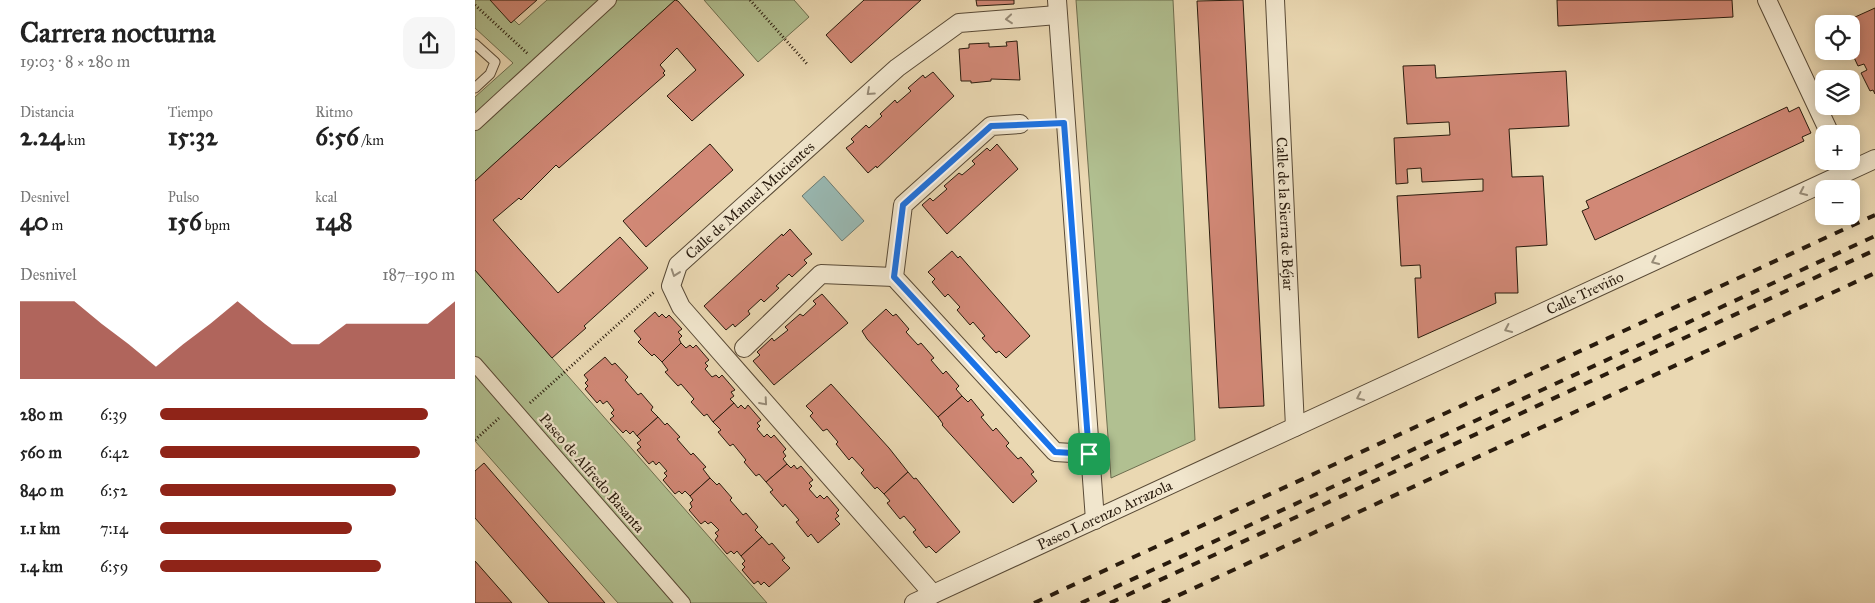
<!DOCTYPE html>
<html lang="es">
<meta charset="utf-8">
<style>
:root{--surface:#fff;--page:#f6f6f6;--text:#222;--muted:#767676;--accent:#8f2418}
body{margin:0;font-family:"IM FELL Great Primer",serif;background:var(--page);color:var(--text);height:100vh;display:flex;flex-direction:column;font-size:19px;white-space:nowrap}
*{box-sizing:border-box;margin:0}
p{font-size:16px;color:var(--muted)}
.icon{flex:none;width:28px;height:28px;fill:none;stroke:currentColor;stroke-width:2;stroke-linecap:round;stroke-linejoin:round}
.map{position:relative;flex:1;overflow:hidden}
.side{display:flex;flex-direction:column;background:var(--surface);width:475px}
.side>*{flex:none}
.controls{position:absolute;left:1340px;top:15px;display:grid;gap:10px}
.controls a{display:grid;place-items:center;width:45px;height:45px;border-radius:10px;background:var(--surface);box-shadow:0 2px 12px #0003;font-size:25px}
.pin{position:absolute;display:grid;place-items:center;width:42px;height:42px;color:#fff;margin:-21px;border-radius:10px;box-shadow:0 2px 8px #0006}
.round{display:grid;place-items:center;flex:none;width:52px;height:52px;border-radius:15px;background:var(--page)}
.summary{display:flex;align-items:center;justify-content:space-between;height:85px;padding:0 20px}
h1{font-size:28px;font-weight:700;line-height:38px}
.stats{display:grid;grid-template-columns:repeat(3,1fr);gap:8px;height:85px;padding:5px 20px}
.stats div{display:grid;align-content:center}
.stats b{font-size:25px;font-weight:700}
.stats small{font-size:14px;font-weight:400}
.stats p{font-size:14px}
.chart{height:140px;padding:10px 20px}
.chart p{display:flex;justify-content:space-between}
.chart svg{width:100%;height:90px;margin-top:5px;fill:var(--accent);opacity:.7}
ul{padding:0 20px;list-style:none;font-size:16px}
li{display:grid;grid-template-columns:80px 60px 1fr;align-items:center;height:38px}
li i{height:12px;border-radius:6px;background:var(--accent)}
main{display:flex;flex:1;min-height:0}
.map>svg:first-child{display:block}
.green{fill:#b1c091;stroke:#6d6e4f}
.water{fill:#99b9b3;stroke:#6c7a71}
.building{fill:#d18876;stroke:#291b0d}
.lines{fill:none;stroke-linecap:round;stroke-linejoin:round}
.service-casing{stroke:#594a36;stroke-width:11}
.pedestrian-casing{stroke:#594a36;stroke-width:16}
.minor-casing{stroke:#594a36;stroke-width:20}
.path{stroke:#291b0d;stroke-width:3;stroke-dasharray:1 2.5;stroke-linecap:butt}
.service{stroke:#f1e6cd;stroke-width:9}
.pedestrian{stroke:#f1e6cd;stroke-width:14}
.minor{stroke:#f1e6cd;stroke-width:18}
.rail{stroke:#291b0d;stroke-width:4;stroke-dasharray:9 9;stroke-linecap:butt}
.oneway{stroke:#978b77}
.route-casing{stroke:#fff;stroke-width:10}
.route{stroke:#1a73e8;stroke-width:6}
.labels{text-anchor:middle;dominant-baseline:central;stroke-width:4.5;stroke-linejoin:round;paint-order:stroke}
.street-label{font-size:15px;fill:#291b0d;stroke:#f1e6cd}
</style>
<main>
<section class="side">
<div class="summary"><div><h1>Carrera nocturna</h1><p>19:03 · 8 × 280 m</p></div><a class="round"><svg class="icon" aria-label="share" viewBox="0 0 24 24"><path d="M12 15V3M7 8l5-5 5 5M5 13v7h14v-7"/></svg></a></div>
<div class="stats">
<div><p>Distancia</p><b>2.24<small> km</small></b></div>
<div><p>Tiempo</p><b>15:32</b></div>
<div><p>Ritmo</p><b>6:56<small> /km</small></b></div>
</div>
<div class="stats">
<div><p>Desnivel</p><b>40<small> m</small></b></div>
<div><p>Pulso</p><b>156<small> bpm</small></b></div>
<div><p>kcal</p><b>148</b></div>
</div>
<div class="chart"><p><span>Desnivel</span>187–190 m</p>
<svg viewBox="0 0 160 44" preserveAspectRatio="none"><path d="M0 44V6L10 6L20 6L30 17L40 27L50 38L60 27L70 17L80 6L90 17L100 27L110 27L120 17L130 17L140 17L150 17L160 6V44z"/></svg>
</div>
<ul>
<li><b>280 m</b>6:39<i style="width:91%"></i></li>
<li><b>560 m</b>6:42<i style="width:88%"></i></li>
<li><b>840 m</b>6:52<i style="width:80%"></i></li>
<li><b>1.1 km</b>7:14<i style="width:65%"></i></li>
<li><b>1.4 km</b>6:59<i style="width:75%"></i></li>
</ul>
</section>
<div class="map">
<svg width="1400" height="603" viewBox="0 0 1400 603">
<rect width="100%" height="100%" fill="#ead8b2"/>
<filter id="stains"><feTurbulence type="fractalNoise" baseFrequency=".004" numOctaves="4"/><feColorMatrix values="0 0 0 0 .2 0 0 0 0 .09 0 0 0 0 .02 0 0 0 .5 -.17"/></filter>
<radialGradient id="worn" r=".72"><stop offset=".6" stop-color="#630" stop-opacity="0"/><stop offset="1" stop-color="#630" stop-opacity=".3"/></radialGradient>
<g class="green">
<polygon points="0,0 19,0 44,25 72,0 200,0 0,181 0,97 38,63 0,28"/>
<polygon points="229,0 319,0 334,17 283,62"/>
<polygon points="601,0 698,0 720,440 636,478"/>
<polygon points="0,270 292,603 143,603 0,441"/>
</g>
<polygon class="water" points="349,176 389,221 367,241 327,196"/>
<g class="building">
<polygon points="15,0 62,0 36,23"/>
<polygon points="200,0 203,1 269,75 217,121 192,96 221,70 202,48 185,65 190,71 188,73 190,75 84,168 81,165 46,200 44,198 18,220 83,293 145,237 173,268 109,326 111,328 77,358 0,270 0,181"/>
<polygon points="389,0 446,0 376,63 351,35"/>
<polygon points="501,0 539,0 539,4 502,6"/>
<polygon points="768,0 789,406 744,408 722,1"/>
<polygon points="1082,0 1257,0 1258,17 1083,26"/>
<polygon points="1400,8 1400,94 1398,90 1395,91 1386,73 1392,70 1389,64 1383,66 1376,51 1376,24 1369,22"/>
<polygon points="542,41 545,80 516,79 516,81 496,83 496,81 486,81 484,49 494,48 494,44 514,43 514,47 532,46 531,42"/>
<polygon points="960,65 961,78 1091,71 1094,126 1034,129 1037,177 1068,176 1072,245 1041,247 1043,293 1020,293 1021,303 943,338 940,278 946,278 945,265 926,266 922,196 1008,191 1008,179 947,182 946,168 932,169 933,183 921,184 919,138 975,135 974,122 932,124 928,66"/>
<polygon points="458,72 479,96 402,168 401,166 393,173 371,148 379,142 376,139 391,125 394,128 407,116 405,114 420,100 422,103 436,91 433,88 448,75 450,78"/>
<polygon points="1312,107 1314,112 1324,107 1336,133 1327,137 1329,141 1120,240 1107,211 1114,208 1111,201"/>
<polygon points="235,144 258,170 171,247 148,221"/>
<polygon points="522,144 543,169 472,234 447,205 455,198 458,201 472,189 469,186 484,173 487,175 500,164 497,161 512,148 515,151"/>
<polygon points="315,229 337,254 329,260 332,263 317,277 314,274 301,286 304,288 289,302 286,299 273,311 275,314 260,327 258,324 251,330 229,306 307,234 308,236"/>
<polygon points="477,251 483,258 485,256 555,336 531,358 524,351 521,353 507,338 510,336 498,322 495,325 482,310 485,307 473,294 470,297 457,282 460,279 453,272"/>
<polygon points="347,294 373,323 299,385 278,361 285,355 282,352 297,338 299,341 313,330 310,327 325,314 328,316 341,304 338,301"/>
<polygon points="411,309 418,316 421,314 434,329 431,332 443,345 446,343 459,358 456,360 468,374 471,371 484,386 481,389 487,396 463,417 392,339 387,331"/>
<polygon points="180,312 184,317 187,314 191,318 194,315 207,329 203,332 207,336 204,339 206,343 187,362 179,354 177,356 163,342 166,339 159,331"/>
<polygon points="206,343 211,348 215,345 218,348 221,345 234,360 230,363 233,366 230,369 237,377 241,375 244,378 247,375 260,390 256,392 259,396 255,399 259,403 238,422 232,414 229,416 216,402 219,399 206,384 203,386 190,372 193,370 187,362"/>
<polygon points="130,357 137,365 140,363 153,377 150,380 163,395 166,393 178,407 176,410 183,417 162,436 158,431 155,434 151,430 148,433 135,419 139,416 136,413 139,410 132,401 128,404 125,400 122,403 110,389 113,386 110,383 113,380 109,375"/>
<polygon points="356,384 414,448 433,472 409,494 402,487 400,489 386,473 389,470 377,457 374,460 361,444 363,442 352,429 348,431 335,416 338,413 331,406"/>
<polygon points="487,396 493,402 496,399 509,415 506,417 518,431 521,428 534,443 531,446 543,459 546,457 559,472 556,474 562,481 538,503 467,425 468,424 463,417"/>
<polygon points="259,403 263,408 266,405 270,409 273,405 286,420 282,423 285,426 282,429 289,437 292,434 296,438 299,435 311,449 308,452 311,456 308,459 312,464 291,482 284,474 281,476 269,462 271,460 258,444 255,446 243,432 246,430 238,422"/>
<polygon points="183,417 190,425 192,423 205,437 202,439 216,455 218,453 231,467 228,469 235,478 215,496 210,491 207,494 204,491 200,494 188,480 192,476 189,473 192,471 184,462 181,465 178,461 174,464 162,450 166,447 162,443 166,440 162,436"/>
<polygon points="9,463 130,603 74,603 0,518 0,471"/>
<polygon points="312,464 316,468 319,465 322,469 326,466 338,480 334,483 337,486 334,489 342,498 345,495 349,499 352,496 364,510 361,513 364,516 360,519 365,524 343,543 336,534 333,537 321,522 324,520 310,504 308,507 295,492 298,490 291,482"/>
<polygon points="433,472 439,479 441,478 485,532 461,553 454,546 451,548 438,532 441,530 429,516 425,519 412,503 415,501 409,494"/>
<polygon points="235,478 242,485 244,483 257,498 255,500 268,515 271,513 283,527 280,530 287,537 266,556 262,551 259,554 256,551 252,554 240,540 243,536 240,533 244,530 236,522 233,524 230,521 226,524 214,510 217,507 215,503 218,500 215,496"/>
<polygon points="287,537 294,545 297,543 310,558 307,560 315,568 294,587 289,582 286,585 283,581 279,584 267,570 270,567 267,564 270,561 266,556"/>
<polygon points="0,561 37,603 0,603"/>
</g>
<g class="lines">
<g class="service-casing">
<polyline id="service" points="0,44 20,62 15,74 0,88"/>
</g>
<g class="pedestrian-casing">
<g id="pedestrian">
<polyline points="0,123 134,0"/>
<polyline points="0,364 208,603"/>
</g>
</g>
<g class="minor-casing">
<g id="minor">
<polyline points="582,0 620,520"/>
<path id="s1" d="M 800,0 L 820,427"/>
<polyline points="1292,0 1355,134"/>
<polyline points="545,124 516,126 428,205 419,277 580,452 615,454"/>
<polyline points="269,348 346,274 419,277"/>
<path id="s2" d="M 458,594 L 206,307 L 196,286 L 203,265 L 422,68 L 484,23 L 582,15"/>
<path id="s3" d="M 439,603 L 1400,159"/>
</g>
</g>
<g class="path">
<polyline points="275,0 333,65"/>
<polyline points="0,5 53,54"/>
<polyline points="55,403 179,292"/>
<polyline points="0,440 24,418"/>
</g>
<use href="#service" class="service"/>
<use href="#pedestrian" class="pedestrian"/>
<use href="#minor" class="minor"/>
<g class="rail">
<polyline points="559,603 1400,215"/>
<polyline points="606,603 1400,236"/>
<polyline points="635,603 1400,250"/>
<polyline points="687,603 1400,273"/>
</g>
</g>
<defs><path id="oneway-chevron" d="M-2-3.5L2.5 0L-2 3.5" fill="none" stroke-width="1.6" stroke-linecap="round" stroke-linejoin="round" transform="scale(1.25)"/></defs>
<g class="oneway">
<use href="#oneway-chevron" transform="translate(534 19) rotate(175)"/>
<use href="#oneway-chevron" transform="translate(395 92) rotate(138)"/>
<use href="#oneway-chevron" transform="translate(1328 192) rotate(155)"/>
<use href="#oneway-chevron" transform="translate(1180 261) rotate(155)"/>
<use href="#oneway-chevron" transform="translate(200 273) rotate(109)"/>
<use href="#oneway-chevron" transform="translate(1033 329) rotate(155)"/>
<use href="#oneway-chevron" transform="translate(885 397) rotate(155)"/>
<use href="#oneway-chevron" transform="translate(289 402) rotate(49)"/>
</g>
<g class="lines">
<g class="route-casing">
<polygon id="route" points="589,123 614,454 580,452 419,277 428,205 516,126"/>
</g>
<use href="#route" class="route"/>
</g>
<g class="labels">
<g class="street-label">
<text stroke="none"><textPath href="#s2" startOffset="524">Calle de Manuel Mucientes</textPath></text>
<text stroke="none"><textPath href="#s1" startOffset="214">Calle de la Sierra de Béjar</textPath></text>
<text stroke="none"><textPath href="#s3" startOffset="739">Calle Treviño</textPath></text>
<text transform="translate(117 473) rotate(49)">Paseo de Alfredo Basanta</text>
<text stroke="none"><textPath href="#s3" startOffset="210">Paseo Lorenzo Arrazola</textPath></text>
</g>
</g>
<rect width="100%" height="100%" filter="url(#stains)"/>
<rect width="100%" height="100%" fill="url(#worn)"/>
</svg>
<div class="controls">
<a><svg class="icon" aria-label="locate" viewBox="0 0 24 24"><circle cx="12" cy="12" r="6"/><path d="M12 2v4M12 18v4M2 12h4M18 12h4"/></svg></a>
<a><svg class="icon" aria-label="layers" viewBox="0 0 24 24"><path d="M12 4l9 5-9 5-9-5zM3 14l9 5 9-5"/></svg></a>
<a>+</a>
<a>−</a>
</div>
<div class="pin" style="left:614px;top:454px;background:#1e9e55"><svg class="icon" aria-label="arrive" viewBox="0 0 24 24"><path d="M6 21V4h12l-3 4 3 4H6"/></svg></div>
</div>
</main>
